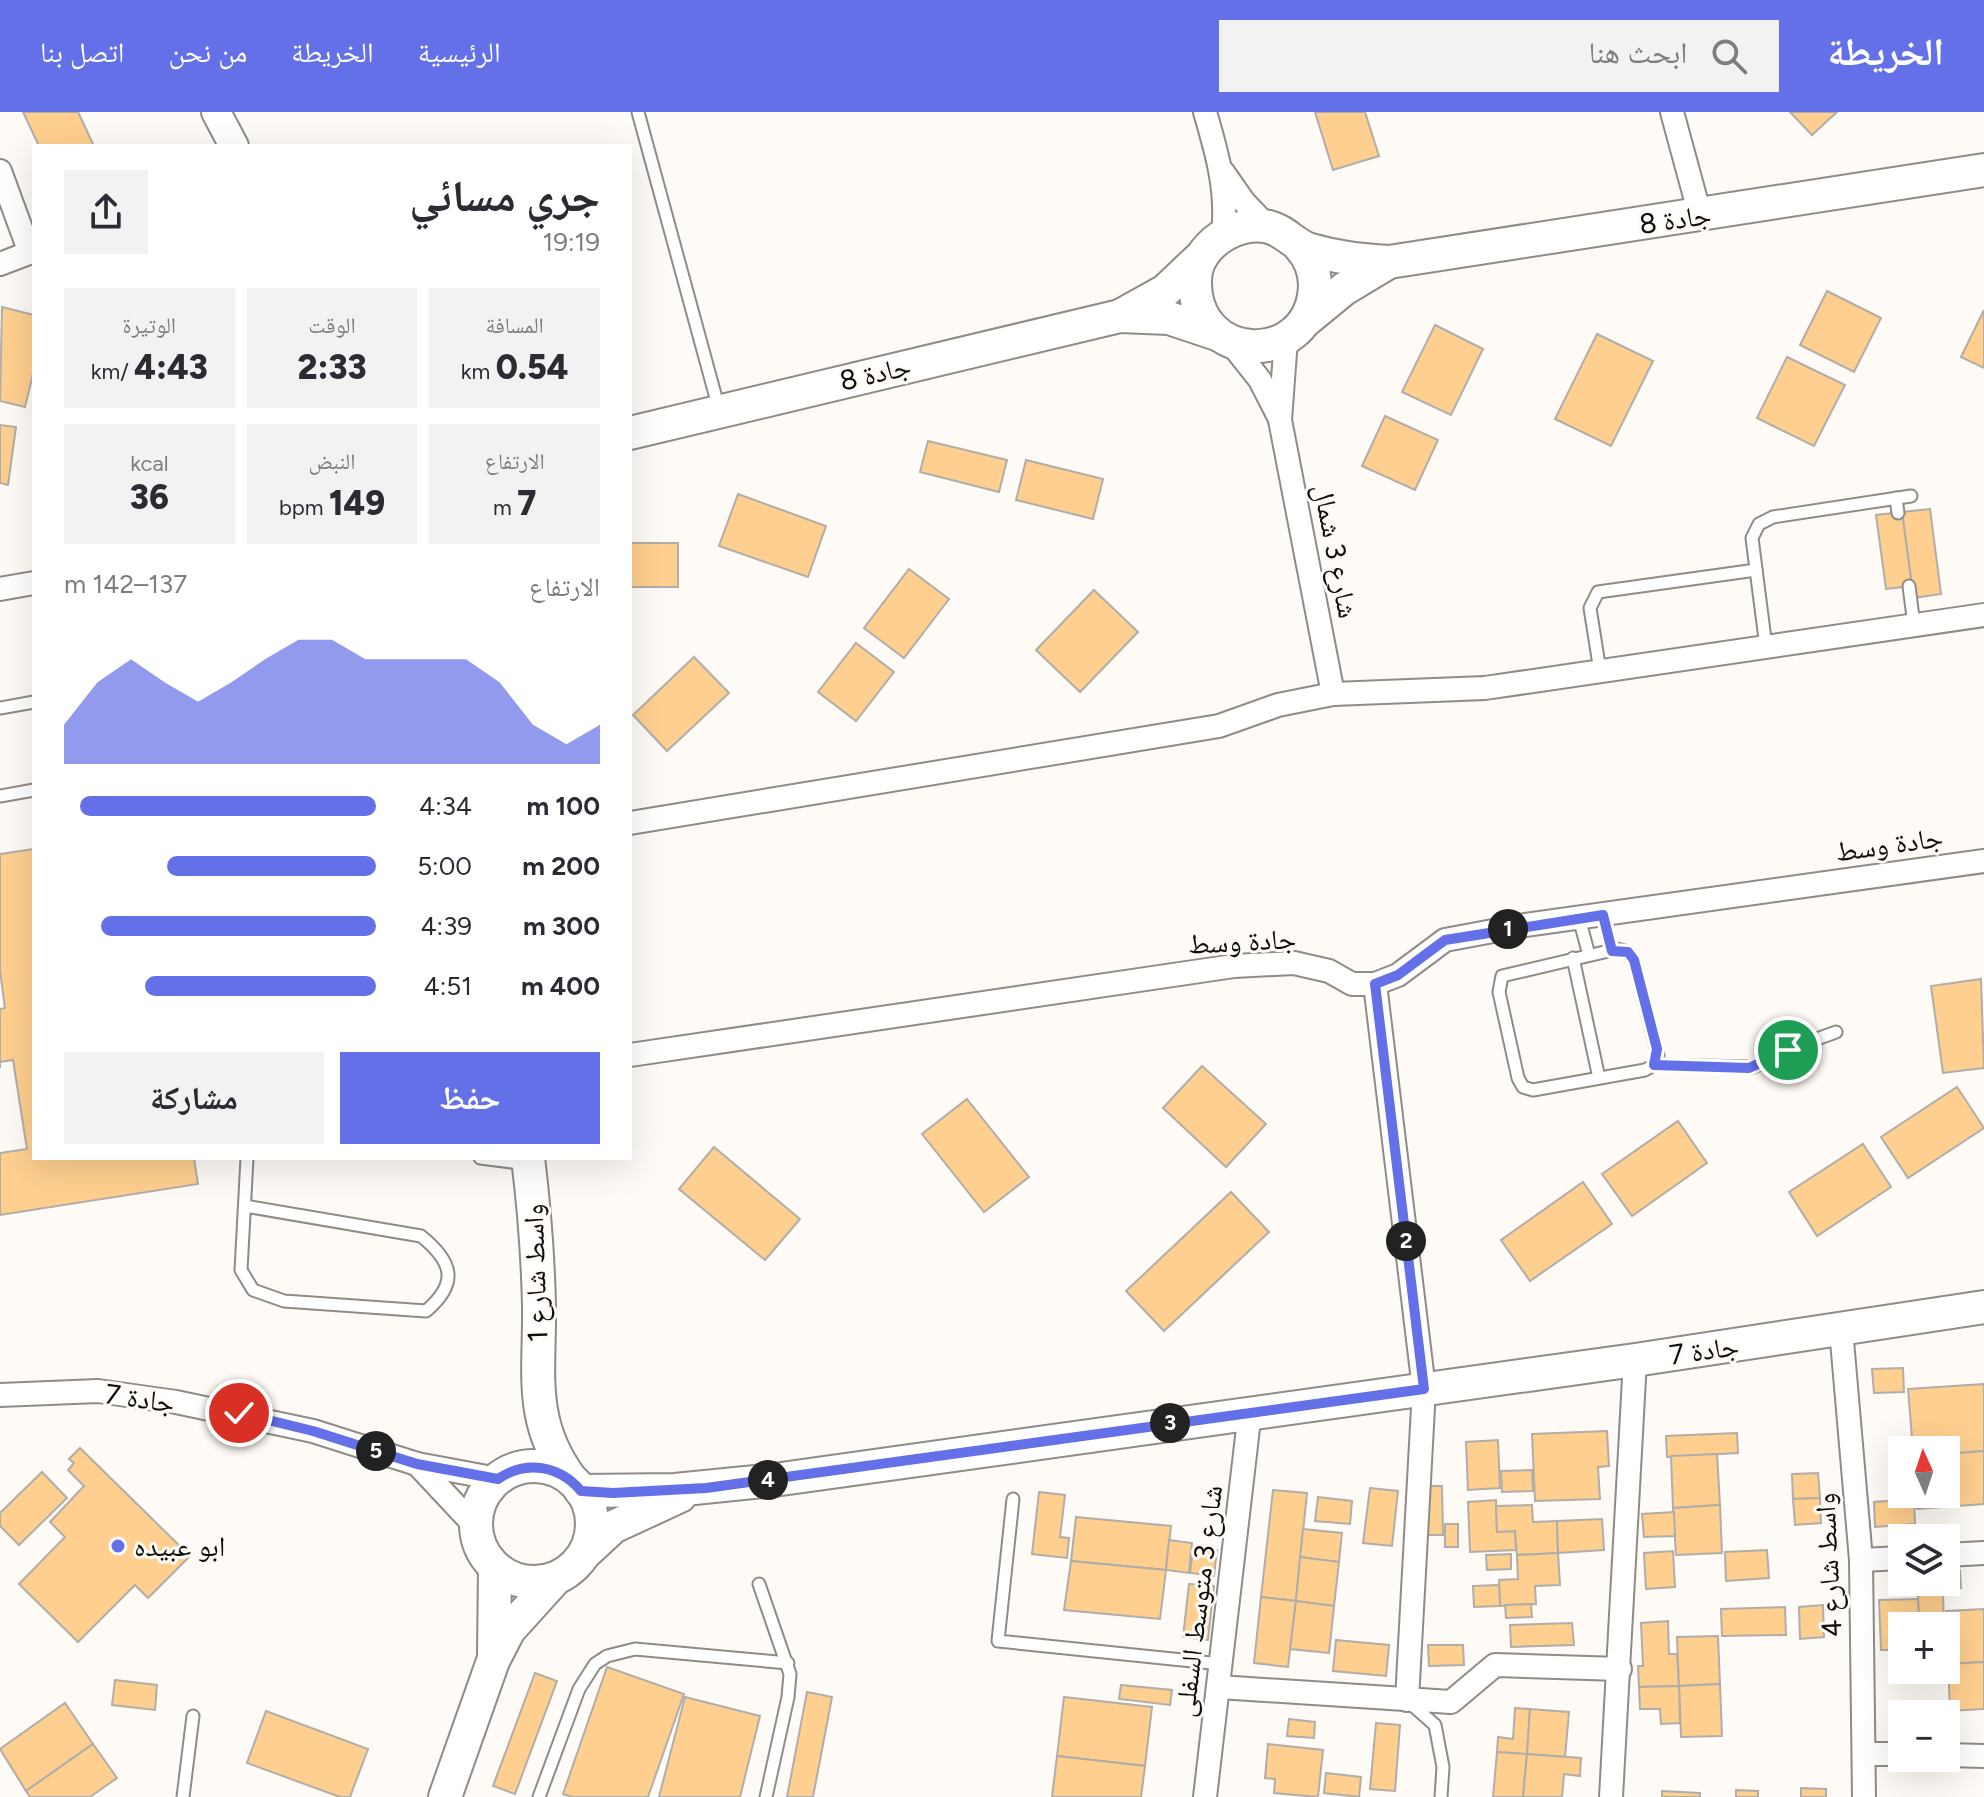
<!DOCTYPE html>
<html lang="ar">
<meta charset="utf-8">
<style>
:root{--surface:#fff;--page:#f2f2f3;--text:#2b2b33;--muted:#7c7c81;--accent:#6470e8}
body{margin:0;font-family:Figtree,"Noto Naskh Arabic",sans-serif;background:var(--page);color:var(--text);direction:rtl;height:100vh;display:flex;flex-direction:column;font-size:30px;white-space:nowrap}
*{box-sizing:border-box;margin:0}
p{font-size:26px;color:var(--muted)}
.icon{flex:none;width:44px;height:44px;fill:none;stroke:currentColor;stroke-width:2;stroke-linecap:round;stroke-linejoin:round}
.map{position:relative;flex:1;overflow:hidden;direction:ltr}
.details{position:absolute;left:32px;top:32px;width:600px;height:1016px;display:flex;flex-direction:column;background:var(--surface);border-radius:0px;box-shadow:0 8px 32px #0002;direction:rtl}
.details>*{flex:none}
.needle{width:52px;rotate:357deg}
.fabs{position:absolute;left:1888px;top:1324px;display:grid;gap:16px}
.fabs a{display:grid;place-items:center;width:72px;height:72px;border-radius:0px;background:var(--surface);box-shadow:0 8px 32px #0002;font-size:40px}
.pin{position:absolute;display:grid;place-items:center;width:68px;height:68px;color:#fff;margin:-34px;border:4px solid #fff;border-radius:50%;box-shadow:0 2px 8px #0007}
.km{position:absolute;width:40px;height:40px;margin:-20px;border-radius:50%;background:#222;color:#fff;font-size:22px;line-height:40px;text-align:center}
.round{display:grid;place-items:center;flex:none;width:84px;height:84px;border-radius:0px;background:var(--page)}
.headline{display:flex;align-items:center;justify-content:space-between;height:136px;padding:0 32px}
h1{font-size:44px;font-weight:800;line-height:60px}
.figures{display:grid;grid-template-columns:repeat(3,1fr);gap:12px;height:136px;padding:8px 32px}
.figures div{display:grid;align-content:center;border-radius:0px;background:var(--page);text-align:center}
.figures b{font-size:34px;font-weight:800}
.figures small{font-size:22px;font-weight:400}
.figures p{font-size:22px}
.chart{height:224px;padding:16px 32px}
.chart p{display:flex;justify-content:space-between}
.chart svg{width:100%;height:144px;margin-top:8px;fill:var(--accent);opacity:.7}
.primary-button{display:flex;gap:16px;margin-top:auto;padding:16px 32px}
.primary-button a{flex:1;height:92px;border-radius:0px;background:var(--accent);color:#fff;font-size:32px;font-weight:800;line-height:92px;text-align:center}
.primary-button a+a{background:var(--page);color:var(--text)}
ul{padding:0 32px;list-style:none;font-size:26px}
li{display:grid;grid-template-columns:128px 96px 1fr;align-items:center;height:60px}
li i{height:20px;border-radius:10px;background:var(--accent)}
header{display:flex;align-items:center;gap:48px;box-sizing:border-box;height:112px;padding:0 40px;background:var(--accent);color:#fff}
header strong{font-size:38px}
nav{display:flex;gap:44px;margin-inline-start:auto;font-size:28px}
.search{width:560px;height:72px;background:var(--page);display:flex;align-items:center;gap:20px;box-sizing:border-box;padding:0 28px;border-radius:0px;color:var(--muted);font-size:30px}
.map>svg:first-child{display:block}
.building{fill:#fecf8e;stroke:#b1ada8;stroke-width:2}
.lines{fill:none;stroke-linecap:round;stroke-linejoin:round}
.service-casing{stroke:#8f8b86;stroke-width:15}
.minor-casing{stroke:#8f8b86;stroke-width:26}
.tertiary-casing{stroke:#8f8b86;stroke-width:32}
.secondary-casing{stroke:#8f8b86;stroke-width:36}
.service{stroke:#fff;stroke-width:11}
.minor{stroke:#fff;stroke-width:22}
.tertiary{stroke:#fff;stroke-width:28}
.secondary{stroke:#fff;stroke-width:32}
.route-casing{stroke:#fff;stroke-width:16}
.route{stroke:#6470e8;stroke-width:10}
.poi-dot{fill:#6470e8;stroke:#fefaf5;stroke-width:3}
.labels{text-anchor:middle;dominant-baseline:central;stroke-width:6;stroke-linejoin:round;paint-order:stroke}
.street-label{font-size:28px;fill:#0f0e0c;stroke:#fefaf5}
.poi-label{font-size:28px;fill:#0f0e0c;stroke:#fefaf5;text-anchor:start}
</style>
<header>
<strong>الخريطة</strong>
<div class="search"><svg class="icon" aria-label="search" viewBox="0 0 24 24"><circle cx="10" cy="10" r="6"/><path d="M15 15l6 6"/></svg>ابحث هنا</div>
<nav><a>الرئيسية</a><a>الخريطة</a><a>من نحن</a><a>اتصل بنا</a></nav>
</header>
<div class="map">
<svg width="1984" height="1685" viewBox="0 0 1984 1685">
<rect width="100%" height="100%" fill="#fefaf5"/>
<g class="building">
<polygon points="23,0 78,0 94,34 39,34"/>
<polygon points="1315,0 1365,0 1379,44 1333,58"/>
<polygon points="1790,0 1837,0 1812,23"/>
<polygon points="1827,179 1881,206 1854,260 1800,233"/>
<polygon points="2,195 34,203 34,258 25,295 0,289"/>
<polygon points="1984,198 1984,256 1961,245"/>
<polygon points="1435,213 1483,237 1451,303 1402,280"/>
<polygon points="1597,222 1653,249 1611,334 1555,307"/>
<polygon points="1787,245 1845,273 1814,334 1757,306"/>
<polygon points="1385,304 1438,328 1415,378 1362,354"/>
<polygon points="0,313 16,315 8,373 0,371"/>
<polygon points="928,329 1007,348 999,380 920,360"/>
<polygon points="1026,348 1103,367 1093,407 1016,388"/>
<polygon points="738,382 826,414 808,465 719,434"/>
<polygon points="1930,397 1941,482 1913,486 1902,400"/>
<polygon points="1902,400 1912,474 1886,477 1876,403"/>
<rect x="630" y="431" width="48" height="44"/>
<polygon points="909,457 949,487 904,546 864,516"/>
<polygon points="1094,478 1138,520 1080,580 1036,538"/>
<polygon points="856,531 894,560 856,609 818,580"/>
<polygon points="694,545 729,581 667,639 633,603"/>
<polygon points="34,737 34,1046 194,1046 198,1072 0,1103 0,1041 27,1037 13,948 0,950 0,956 0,897 5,896 0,859 0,742"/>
<polygon points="1981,867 1984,956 1943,961 1931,874"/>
<polygon points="1202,954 1266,1012 1226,1055 1163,996"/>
<polygon points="1957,975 1984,1016 1908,1066 1881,1025"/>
<polygon points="967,987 1029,1065 984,1100 922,1022"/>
<polygon points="1678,1009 1707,1051 1632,1104 1602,1062"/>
<polygon points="1863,1032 1891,1075 1817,1124 1789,1080"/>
<polygon points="714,1035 800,1107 765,1148 679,1077"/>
<polygon points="1583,1070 1612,1112 1530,1169 1501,1128"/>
<polygon points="1231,1080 1269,1120 1164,1219 1126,1179"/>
<polygon points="1903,1256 1904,1280 1874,1281 1872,1257"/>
<polygon points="1984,1272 1984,1339 1946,1342 1946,1338 1913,1338 1908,1277"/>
<polygon points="1607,1319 1609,1354 1598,1355 1600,1387 1535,1389 1532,1322"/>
<polygon points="1737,1321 1738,1341 1667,1345 1666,1324"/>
<polygon points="1498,1328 1500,1376 1468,1378 1466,1330"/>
<polygon points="80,1336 190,1444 148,1486 135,1473 78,1530 19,1472 65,1425 50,1410 84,1374 68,1358 74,1351 69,1347"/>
<polygon points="1984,1339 1984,1392 1917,1397 1916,1382 1946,1382 1946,1342"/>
<polygon points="1717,1342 1720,1393 1673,1396 1671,1344"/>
<polygon points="1532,1358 1533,1379 1502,1380 1501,1359"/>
<polygon points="42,1360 67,1386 19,1433 0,1414 0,1401"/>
<polygon points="1818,1361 1820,1386 1793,1387 1792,1362"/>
<polygon points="1424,1374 1442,1374 1443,1423 1425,1423"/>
<polygon points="1370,1376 1398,1379 1392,1434 1363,1431"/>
<polygon points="1273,1378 1307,1381 1296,1489 1261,1485"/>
<polygon points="1039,1380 1065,1383 1060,1425 1069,1426 1067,1446 1032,1442"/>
<polygon points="1318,1385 1352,1389 1350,1412 1315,1409"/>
<polygon points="1820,1386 1821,1411 1795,1413 1793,1387"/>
<polygon points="1914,1387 1915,1412 1875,1415 1874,1390"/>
<polygon points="1496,1388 1497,1420 1515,1419 1516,1438 1470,1440 1468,1390"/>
<polygon points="1532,1393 1533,1410 1557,1409 1558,1441 1517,1443 1515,1419 1497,1420 1496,1394"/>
<polygon points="1720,1393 1722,1441 1676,1443 1673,1396"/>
<polygon points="1674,1400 1675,1424 1644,1425 1642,1402"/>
<polygon points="1076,1405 1171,1414 1166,1458 1071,1449"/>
<polygon points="1602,1407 1604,1438 1558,1441 1557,1409"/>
<rect x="1445" y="1412" width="13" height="23"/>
<polygon points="1303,1417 1342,1421 1339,1450 1300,1445"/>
<polygon points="1169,1428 1192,1431 1189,1461 1166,1458"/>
<polygon points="1193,1435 1217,1438 1214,1464 1190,1461"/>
<polygon points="1767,1438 1769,1466 1726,1469 1725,1440"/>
<polygon points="1673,1439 1675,1475 1646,1477 1644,1441"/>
<polygon points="1558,1441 1560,1473 1535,1474 1536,1492 1500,1494 1499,1468 1518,1467 1517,1443"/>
<polygon points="1511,1442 1511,1457 1487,1458 1486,1443"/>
<polygon points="1300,1445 1339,1450 1334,1494 1296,1489"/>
<polygon points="1071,1449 1166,1458 1160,1507 1064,1498"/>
<polygon points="1960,1458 1961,1476 1917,1477 1917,1470 1946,1470 1946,1459"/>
<polygon points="1189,1472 1214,1474 1208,1528 1183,1525"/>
<polygon points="1499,1473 1500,1494 1474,1495 1473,1474"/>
<polygon points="1943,1482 1944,1514 1919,1514 1918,1483"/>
<polygon points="1261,1485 1296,1489 1288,1555 1254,1551"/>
<polygon points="1918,1487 1919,1514 1902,1514 1902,1538 1881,1538 1879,1488"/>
<polygon points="1296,1489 1334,1494 1329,1541 1290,1537"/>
<polygon points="1531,1492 1532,1505 1506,1506 1505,1493"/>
<polygon points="1823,1493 1824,1525 1800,1527 1799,1495"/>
<polygon points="1785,1495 1786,1523 1722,1524 1721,1497"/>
<polygon points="1984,1497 1984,1550 1948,1552 1946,1499"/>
<polygon points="1668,1509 1669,1542 1677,1542 1679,1574 1639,1575 1638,1554 1643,1554 1641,1511"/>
<polygon points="1572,1511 1574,1533 1511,1535 1510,1513"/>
<polygon points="1718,1524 1720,1572 1679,1574 1677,1525"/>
<polygon points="1336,1528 1389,1533 1386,1564 1333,1559"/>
<polygon points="1428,1533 1463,1533 1464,1553 1429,1554"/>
<polygon points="1984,1550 1984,1597 1950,1599 1948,1552"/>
<polygon points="607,1555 684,1582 648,1685 572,1685 563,1682"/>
<polygon points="535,1561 557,1569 515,1682 493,1674"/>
<polygon points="115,1568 157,1573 155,1598 112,1593"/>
<polygon points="1720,1572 1722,1624 1681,1625 1679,1574"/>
<polygon points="1121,1573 1172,1578 1170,1593 1119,1587"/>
<polygon points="1679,1574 1680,1611 1661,1612 1660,1597 1640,1597 1639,1575"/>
<polygon points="807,1580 832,1585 813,1685 787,1685"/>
<polygon points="685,1585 760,1604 740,1685 659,1685"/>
<polygon points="1064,1585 1152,1595 1145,1654 1057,1644"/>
<polygon points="65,1591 93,1632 26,1679 0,1637"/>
<polygon points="1515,1596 1530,1597 1527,1642 1497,1640 1498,1625 1513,1627"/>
<polygon points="1530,1597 1569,1600 1565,1645 1527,1642"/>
<polygon points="266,1599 368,1637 350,1685 340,1685 247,1651"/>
<polygon points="1289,1607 1315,1610 1314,1626 1287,1624"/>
<polygon points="1376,1611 1400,1613 1395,1679 1370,1677"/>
<polygon points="93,1632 117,1666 90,1685 30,1685 26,1679"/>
<polygon points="1268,1632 1323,1638 1318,1685 1274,1681 1275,1667 1265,1666"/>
<polygon points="1497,1640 1527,1642 1523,1685 1493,1685"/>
<polygon points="1527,1642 1581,1646 1580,1664 1564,1662 1562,1685 1523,1685"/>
<polygon points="1057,1644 1145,1654 1141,1685 1052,1685"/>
<polygon points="1326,1661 1361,1665 1359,1685 1324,1681"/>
<polygon points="1801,1676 1826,1677 1826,1685 1801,1685"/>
<polygon points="1736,1678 1758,1679 1758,1685 1736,1685"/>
<polygon points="1662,1679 1700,1681 1700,1685 1662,1685"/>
</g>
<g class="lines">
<g class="service-casing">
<g id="service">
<polyline points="638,0 719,297"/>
<polyline points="1896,386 1898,401"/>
<polyline points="1909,474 1914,513"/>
<polyline points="1766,535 1752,426 1759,412 1773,405 1911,384"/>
<polyline points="1600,559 1590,496 1598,480 1756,458"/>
<polyline points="0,596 34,590"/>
<polyline points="0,684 34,678"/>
<polyline points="1603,803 1612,839"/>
<polyline points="1579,806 1589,843"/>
<polygon points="1617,837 1628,840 1634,848 1658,943 1654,953 1645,958 1533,978 1523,975 1518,966 1499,880 1502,864"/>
<polyline points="1573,846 1599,966"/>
<polyline points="1654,953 1754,955 1784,939 1836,920"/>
<polyline points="480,1046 527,1052"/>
<path d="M 245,1094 L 421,1124 C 453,1150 459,1171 426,1199 L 284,1189 L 253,1178 L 241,1158 L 247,1046"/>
<polyline points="1013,1387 998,1529 1221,1552"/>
<polyline points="759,1472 790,1562 788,1585 766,1685"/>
<polyline points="1410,1591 1435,1613 1443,1655 1441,1685"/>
<polyline points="183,1685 193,1604"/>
<polyline points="539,1685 579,1577 595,1552 607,1544 635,1537 788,1551"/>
</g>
</g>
<g class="minor-casing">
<g id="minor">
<path d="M 1205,0 C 1217,41 1228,79 1223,122"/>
<polyline points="1672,0 1700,103"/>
<polyline points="0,59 30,141"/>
<polyline points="1223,60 1244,90 1268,115"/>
<polyline points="0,152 34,139"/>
<polyline points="1286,227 1280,308 1333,582"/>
<polyline points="1230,230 1260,268 1280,307"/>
<polyline points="0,477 34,471"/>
<polyline points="630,711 1219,614 1278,593 1333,582 1485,576 1984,503"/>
<polyline points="1375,872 1424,1277 1407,1588"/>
<polyline points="630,943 1234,854 1294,851 1329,859 1352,872 1375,872 1398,863 1445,828 1525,813 1984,749"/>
<polyline points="1841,1217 1861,1448 1864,1685"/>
<polyline points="0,1283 98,1279 176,1290 313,1319 417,1352 498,1367"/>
<polyline points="417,1352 476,1415"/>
<polyline points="1946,1443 1984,1441"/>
<polyline points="1861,1448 1902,1446"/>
<polyline points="1219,1575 1451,1590 1495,1553 1620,1557"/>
<polyline points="1866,1642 1902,1642"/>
<polyline points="1946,1643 1984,1644"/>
<polyline points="1205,1685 1250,1299"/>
<polyline points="1611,1685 1635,1248"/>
</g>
</g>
<g class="tertiary-casing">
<polyline id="tertiary" points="216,0 234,34"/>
</g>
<g class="secondary-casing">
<g id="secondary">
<path d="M 1300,135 C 1310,146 1315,159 1315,174 C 1312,256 1194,254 1195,169 C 1195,134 1236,107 1269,115 C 1286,119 1295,134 1311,138 C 1338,146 1362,148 1389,150 L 1984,58"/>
<polyline points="1120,204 1165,179 1202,144"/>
<polyline points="1305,209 1344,177 1389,150"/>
<polyline points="630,321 1120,204 1169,206 1217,222"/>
<path d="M 528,1046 C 534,1095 538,1145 539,1194 C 540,1260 528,1308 570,1366"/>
<circle cx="534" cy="1412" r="58"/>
<polyline points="581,1379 675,1378 774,1368 1635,1248 1984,1195"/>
<polyline points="585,1441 613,1415 680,1384"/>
<polyline points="494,1542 495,1455"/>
<polyline points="445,1685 493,1549 509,1518 556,1466"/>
</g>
</g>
<use href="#service" class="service"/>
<use href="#minor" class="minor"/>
<use href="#tertiary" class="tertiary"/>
<use href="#secondary" class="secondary"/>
</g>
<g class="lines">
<g class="route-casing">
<path id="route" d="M 239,1301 L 313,1319 L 417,1352 L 498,1367 C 526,1348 559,1353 581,1379 L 613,1381 L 706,1376 L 1424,1277 L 1375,872 L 1398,863 L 1445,828 L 1603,803 L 1612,839 L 1628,840 L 1634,848 L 1657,937 L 1654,953 L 1749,956 L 1788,938"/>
</g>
<use href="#route" class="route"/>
</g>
<circle class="poi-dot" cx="118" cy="1434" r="8"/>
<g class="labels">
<g class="street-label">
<text transform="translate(1675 107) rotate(-8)">جادة 8</text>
<text transform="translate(875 261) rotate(-13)">جادة 8</text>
<text transform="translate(1336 439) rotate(79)">شارع 3 شمال</text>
<text transform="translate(1889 732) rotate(-8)">جادة وسط</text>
<text transform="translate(1242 829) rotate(-3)">جادة وسط</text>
<text transform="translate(535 1161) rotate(-92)">واسط شارع 1</text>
<text transform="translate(1704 1238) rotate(-8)">جادة 7</text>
<text transform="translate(140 1286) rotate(8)">جادة 7</text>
<text transform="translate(1828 1453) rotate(-93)">واسط شارع 4</text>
<text transform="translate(1198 1489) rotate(-83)">شارع 3 متوسط السفلى</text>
</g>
<g class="poi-label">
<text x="134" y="1434">ابو عبيده</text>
</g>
</g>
</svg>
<div class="fabs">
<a><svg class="needle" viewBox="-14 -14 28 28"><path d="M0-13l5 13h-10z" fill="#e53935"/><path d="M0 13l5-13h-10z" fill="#7c7c81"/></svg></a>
<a><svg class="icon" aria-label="layers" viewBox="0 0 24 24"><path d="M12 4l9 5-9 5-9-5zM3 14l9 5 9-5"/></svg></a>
<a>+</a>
<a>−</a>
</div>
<div class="pin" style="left:1788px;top:938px;background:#1e9e55"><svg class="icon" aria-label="arrive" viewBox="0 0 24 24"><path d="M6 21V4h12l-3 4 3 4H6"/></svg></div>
<div class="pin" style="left:239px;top:1301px;background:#d93025"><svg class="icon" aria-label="check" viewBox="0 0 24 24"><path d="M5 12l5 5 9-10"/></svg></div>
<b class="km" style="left:1508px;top:817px">1</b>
<b class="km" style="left:1406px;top:1129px">2</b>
<b class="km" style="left:1170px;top:1311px">3</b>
<b class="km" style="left:768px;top:1368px">4</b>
<b class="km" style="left:376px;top:1339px">5</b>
<section class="details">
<div class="headline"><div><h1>جري مسائي</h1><p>19:19</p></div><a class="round"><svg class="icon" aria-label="share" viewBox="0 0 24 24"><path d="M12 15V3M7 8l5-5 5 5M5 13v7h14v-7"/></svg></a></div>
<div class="figures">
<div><p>المسافة</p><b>0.54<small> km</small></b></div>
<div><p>الوقت</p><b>2:33</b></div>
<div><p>الوتيرة</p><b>4:43<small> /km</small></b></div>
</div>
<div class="figures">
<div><p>الارتفاع</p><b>7<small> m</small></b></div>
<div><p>النبض</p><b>149<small> bpm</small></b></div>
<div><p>kcal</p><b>36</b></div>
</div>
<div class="chart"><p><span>الارتفاع</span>137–142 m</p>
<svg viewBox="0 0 160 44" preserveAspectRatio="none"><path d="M0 44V32L10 19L20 12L30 19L40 25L50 19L60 12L70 6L80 6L90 12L100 12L110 12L120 12L130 19L140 32L150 38L160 32V44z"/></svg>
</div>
<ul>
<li><b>100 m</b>4:34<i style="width:95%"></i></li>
<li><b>200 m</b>5:00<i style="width:67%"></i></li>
<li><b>300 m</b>4:39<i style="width:88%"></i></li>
<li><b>400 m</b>4:51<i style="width:74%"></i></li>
</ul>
<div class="primary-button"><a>حفظ</a><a>مشاركة</a></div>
</section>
</div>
